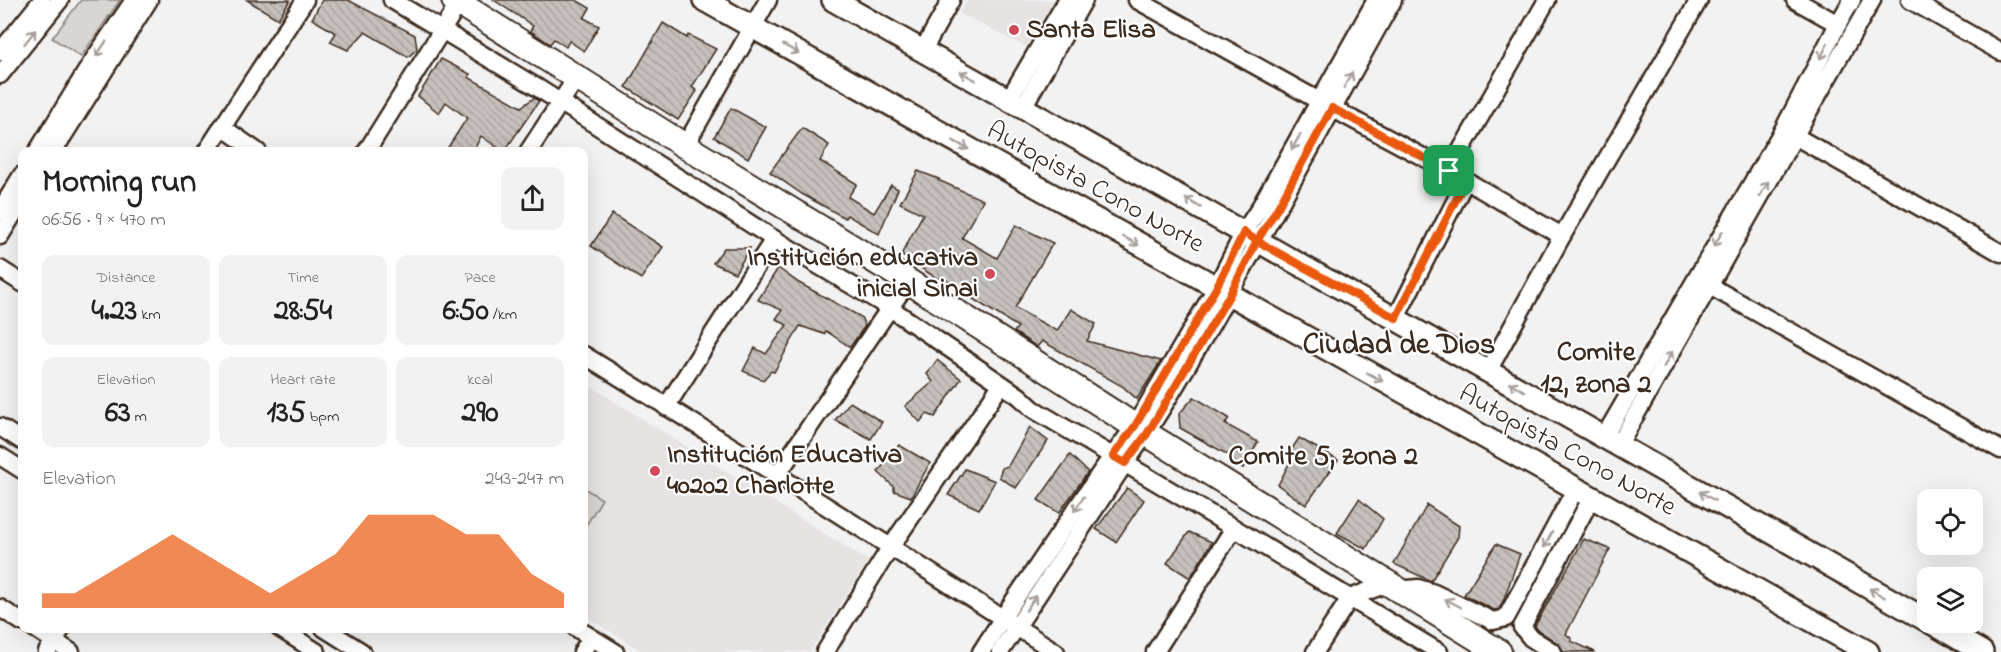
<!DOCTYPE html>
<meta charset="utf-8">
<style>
:root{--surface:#fff;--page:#f2f2f2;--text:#222;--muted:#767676;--accent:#ea580c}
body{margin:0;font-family:"Indie Flower",sans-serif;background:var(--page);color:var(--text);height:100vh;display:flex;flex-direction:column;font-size:22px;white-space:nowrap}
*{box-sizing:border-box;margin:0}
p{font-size:20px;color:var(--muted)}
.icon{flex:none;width:33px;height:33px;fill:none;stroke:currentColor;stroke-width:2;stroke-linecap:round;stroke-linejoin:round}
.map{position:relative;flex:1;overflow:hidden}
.side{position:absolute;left:18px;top:147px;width:570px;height:486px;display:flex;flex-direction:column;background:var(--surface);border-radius:12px;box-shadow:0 6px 24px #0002}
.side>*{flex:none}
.buttons{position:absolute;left:1917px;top:489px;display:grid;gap:12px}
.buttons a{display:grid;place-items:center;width:66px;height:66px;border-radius:12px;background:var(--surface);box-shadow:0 6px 24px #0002;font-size:30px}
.pin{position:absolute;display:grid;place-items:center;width:51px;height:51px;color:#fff;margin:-26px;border-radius:12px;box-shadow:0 3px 9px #0006}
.round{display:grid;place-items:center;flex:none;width:63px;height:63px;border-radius:12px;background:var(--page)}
.head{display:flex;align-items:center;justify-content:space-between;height:102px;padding:0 24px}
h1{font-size:33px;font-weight:700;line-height:45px}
.figures{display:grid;grid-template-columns:repeat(3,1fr);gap:9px;height:102px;padding:6px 24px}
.figures div{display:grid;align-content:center;border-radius:12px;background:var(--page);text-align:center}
.figures b{font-size:30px;font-weight:700}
.figures small{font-size:16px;font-weight:400}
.figures p{font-size:16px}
.chart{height:168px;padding:12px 24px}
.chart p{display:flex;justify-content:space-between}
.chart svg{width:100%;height:108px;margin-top:6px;fill:var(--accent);opacity:.7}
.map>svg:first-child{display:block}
.built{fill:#e6e3e2}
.green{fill:#d8d5d2;stroke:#8a8078;stroke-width:1.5}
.building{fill:url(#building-back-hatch);stroke:#3b2a1e;stroke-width:1.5}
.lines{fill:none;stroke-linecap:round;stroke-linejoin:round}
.minor-casing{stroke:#3b2a1e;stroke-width:21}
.major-casing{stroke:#3b2a1e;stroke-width:26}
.highway-casing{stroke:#3b2a1e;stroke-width:28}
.minor{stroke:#fff;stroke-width:16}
.major{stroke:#fff;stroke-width:21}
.highway{stroke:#fff;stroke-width:24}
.oneway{stroke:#a79f9a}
.route-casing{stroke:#fff;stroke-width:12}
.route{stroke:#ea580c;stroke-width:8}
.poi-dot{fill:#d1495b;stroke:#fff;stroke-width:2}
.labels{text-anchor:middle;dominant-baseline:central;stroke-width:4.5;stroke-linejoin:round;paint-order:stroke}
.poi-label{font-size:27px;font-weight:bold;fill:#3b2a1e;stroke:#fff;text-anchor:start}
.street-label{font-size:27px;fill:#3b2a1e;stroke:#fff}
.neighbourhood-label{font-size:28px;font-weight:bold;fill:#3b2a1e;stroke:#fff}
.quarter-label{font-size:30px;font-weight:bold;fill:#3b2a1e;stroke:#fff}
</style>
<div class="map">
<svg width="2001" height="652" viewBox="0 0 2001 652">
<defs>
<pattern id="building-back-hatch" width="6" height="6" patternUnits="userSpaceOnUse" patternTransform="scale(1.5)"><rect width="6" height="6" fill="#c6c0bd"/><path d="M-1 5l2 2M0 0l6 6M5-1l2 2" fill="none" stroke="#aba5a2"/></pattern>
</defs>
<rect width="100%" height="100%" fill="#f3f2f2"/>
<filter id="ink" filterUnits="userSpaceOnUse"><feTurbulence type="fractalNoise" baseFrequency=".0167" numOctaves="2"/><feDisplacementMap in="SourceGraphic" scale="12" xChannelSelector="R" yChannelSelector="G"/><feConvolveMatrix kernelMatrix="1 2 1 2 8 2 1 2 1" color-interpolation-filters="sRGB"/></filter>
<g filter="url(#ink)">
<g class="built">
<polygon points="967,0 1055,0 1026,47 959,13"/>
<polygon points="584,382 868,561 810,652 643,652 584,615"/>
</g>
<g class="green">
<polygon points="81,0 120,0 81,57 52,38"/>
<polygon points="584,488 602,499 584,529"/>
</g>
<g class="building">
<polygon points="247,0 290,0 278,19"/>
<polygon points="322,0 348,0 415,35 417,49 408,57 365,32 348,50 330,42 336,33 312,19"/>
<polygon points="494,0 576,0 590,8 584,18 599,26 584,51 569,41 566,47 554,39 550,44 530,31 533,26"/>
<polygon points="663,23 687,38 688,35 716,49 692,87 697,91 678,120 626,87"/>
<polygon points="441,59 470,74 468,77 521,107 534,98 539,101 504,152 481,136 473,152 445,152 467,118 446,102 439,113 418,96"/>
<polygon points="731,108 766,127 748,158 714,137"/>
<polygon points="802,128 829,145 820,161 857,184 848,197 874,213 891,185 898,189 879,234 847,215 845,218 802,194 770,172"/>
<polygon points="918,171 939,179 938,180 983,200 962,238 997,258 1016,225 1053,243 1015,308 1057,331 1071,309 1096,324 1087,341 1161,361 1137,399 1122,386 1042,341 1037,347 1014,332 1018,327 973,299 977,293 940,278 939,280 901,255 923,214 900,203"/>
<polygon points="612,214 663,247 641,279 591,246"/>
<polygon points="724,248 750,248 735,273 713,263"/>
<polygon points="778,268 799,283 861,317 865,326 850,347 826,331 824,334 800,326 774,372 771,371 763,380 743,371 755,348 766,354 787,325 776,319 782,310 758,300"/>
<polygon points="937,360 961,379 935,417 927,414 920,422 905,406 933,382 927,374"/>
<polygon points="1194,397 1229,418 1225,424 1258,442 1243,468 1228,463 1232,457 1180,428 1179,414"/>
<polygon points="850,402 882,422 871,439 835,420"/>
<polygon points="1030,427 1048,441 1016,488 999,477 1002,468 1008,466"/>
<polygon points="1299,438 1338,460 1306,505 1278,485 1294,454 1290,452"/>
<polygon points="899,445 930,463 911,497 894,491 894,487 878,472"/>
<polygon points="1070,455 1088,472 1059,513 1038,500"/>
<polygon points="965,469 995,481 979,509 948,495"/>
<polygon points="1127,488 1144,500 1116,542 1096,529"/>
<polygon points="1359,499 1383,519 1366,549 1337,533"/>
<polygon points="1427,505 1459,526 1458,537 1431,581 1394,564"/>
<polygon points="1189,532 1212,542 1190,578 1167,563"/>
<polygon points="1584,539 1610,549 1566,634 1572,639 1571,641 1595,652 1563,652 1559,644 1538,630 1535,626"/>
<polygon points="1496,544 1520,554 1504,599 1499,609 1494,610 1464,595"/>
</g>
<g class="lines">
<g class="minor-casing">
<g id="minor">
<polyline points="392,0 538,88 774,239 890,308 1019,396 1033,409 1234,528 1439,652"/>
<polyline points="1137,0 1350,118 1449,171 1562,236"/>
<polyline points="1795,0 1838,24"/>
<polyline points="1910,0 2001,52"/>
<polyline points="923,50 951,0"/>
<polyline points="0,52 42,0"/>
<polyline points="0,75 60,0"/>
<polyline points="1009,99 1067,0"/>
<polyline points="1023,107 1084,0"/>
<polyline points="222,127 258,152"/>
<polyline points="1786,131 2001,253"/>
<polyline points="685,146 768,0"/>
<polyline points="37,152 92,62 134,0"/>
<polyline points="53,152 149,0"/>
<polyline points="206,152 305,0"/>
<polyline points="366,152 459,3"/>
<polyline points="528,152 577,77"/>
<polyline points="1449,171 1547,0"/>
<polyline points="0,211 22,175"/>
<polyline points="0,236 22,200"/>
<polyline points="0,269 22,283"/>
<polyline points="1701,281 2001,450"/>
<polyline points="1396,318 1465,182"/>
<polyline points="584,355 777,475 1056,652"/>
<polyline points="1488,371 1562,236 1699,0"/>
<polyline points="666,407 774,239"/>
<polyline points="0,427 22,441"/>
<polyline points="1604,437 1783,130 1838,24 1852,0"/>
<polyline points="1618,446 1872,0"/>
<polyline points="0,456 22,470"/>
<polyline points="777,475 908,281"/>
<polyline points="1399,590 1418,588 1434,593 1493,621 1506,618 1576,488"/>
<polyline points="0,608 22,622"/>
<polyline points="34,628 71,652"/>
<polyline points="279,628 317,652"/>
<polyline points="324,628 362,652"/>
<polyline points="576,628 615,652"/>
<polyline points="47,652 62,628"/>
<polyline points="582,652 591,638"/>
<polyline points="825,652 890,548 1001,385"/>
<polyline points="981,652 1013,602 1103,469 1135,426 1216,288 1244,232 1259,209 1376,0"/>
<path d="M 1000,652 L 1125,463 C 1148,432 1168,399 1187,366 C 1218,314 1247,261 1277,209 L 1393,0"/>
<polyline points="1155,652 1234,528"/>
<polyline points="1315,652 1350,598 1389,583"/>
<polyline points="1553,652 1531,638 1522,627 1592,497"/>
</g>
</g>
<g class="major-casing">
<g id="major">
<polyline points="704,0 1868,652"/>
<path d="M 833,0 C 1199,204 1562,415 1928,621"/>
<polyline points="1930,622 1982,652"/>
</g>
</g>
<g class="highway-casing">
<polyline id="highway" points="454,0 685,146 908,281 1147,434 1499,652"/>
</g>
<use href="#minor" class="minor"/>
<use href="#major" class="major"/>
<use href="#highway" class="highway"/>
</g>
<defs><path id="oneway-shaft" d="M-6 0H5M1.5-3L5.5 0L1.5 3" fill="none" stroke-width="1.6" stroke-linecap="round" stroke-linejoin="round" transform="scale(1.5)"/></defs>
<g class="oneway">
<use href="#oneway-shaft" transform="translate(30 37) rotate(-52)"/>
<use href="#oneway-shaft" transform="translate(101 49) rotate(124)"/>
<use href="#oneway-shaft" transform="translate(791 49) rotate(29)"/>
<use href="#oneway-shaft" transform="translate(1824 51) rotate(118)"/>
<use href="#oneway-shaft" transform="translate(968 76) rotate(-151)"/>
<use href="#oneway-shaft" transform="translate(1348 80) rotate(-61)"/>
<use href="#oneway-shaft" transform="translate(1296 142) rotate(119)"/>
<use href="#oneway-shaft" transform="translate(961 145) rotate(29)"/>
<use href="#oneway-shaft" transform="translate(1764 189) rotate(-60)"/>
<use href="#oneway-shaft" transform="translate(1193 203) rotate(-150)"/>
<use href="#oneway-shaft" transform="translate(1718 239) rotate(120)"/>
<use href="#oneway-shaft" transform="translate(1131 241) rotate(29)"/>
<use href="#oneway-shaft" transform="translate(1668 359) rotate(-61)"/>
<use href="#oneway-shaft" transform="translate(1375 377) rotate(29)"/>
<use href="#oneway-shaft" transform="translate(1517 387) rotate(-150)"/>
<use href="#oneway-shaft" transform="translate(1707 496) rotate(-150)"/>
<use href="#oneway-shaft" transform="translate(1079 504) rotate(124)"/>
<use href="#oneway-shaft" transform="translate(1548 540) rotate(118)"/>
<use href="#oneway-shaft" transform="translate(1877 593) rotate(-150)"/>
<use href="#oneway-shaft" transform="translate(1031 603) rotate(-56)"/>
<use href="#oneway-shaft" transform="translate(1453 603) rotate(-152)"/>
</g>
</g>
<g class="lines" filter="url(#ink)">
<g class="route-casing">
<polyline id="route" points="1449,171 1332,108 1277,209 1257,241 1229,296 1147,434 1125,463 1113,456 1135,426 1216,288 1244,232 1257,241 1396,318 1465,182 1449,171"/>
</g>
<use href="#route" class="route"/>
</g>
<g class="poi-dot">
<circle cx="1014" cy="30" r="6"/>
<circle cx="990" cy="274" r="6"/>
<circle cx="655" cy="471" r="6"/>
</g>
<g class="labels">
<g class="poi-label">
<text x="1026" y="30">Santa Elisa</text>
<text x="978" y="258" text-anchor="end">Institución educativa<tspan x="978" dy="31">inicial Sinai</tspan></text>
<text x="667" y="455">Institución Educativa<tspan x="667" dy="31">40202 Charlotte</tspan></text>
</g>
<g class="street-label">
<text transform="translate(1095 188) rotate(29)">Autopista Cono Norte</text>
<text transform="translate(1567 451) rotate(29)">Autopista Cono Norte</text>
</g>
<g class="neighbourhood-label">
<text x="1596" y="353">Comite<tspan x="1596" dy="32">12, zona 2</tspan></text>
<text x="1323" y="457">Comite 5, zona 2</text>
</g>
<g class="quarter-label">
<text x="1399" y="346">Ciudad de Dios</text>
</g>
</g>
</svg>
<div class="buttons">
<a><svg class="icon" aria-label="locate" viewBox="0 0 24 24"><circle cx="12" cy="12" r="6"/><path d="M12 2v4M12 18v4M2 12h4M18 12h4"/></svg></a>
<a><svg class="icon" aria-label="layers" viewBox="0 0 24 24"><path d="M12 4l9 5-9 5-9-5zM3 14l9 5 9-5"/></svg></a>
</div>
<div class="pin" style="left:1449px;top:171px;background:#1e9e55"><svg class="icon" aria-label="arrive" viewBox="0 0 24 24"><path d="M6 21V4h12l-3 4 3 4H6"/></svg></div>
<section class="side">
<div class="head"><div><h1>Morning run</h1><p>06:56 · 9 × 470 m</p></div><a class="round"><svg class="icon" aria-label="share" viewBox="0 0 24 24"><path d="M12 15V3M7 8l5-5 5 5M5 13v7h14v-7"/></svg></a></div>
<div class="figures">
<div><p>Distance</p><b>4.23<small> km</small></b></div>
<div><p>Time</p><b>28:54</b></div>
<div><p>Pace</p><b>6:50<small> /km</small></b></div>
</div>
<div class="figures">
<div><p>Elevation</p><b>63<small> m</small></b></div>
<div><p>Heart rate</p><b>135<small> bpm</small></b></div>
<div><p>kcal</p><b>290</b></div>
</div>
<div class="chart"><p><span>Elevation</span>243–247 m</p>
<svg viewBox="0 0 160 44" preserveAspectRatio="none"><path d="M0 44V38L10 38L20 30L30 22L40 14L50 22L60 30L70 38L80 30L90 22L100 6L110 6L120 6L130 14L140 14L150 30L160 38V44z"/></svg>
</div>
</section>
</div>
